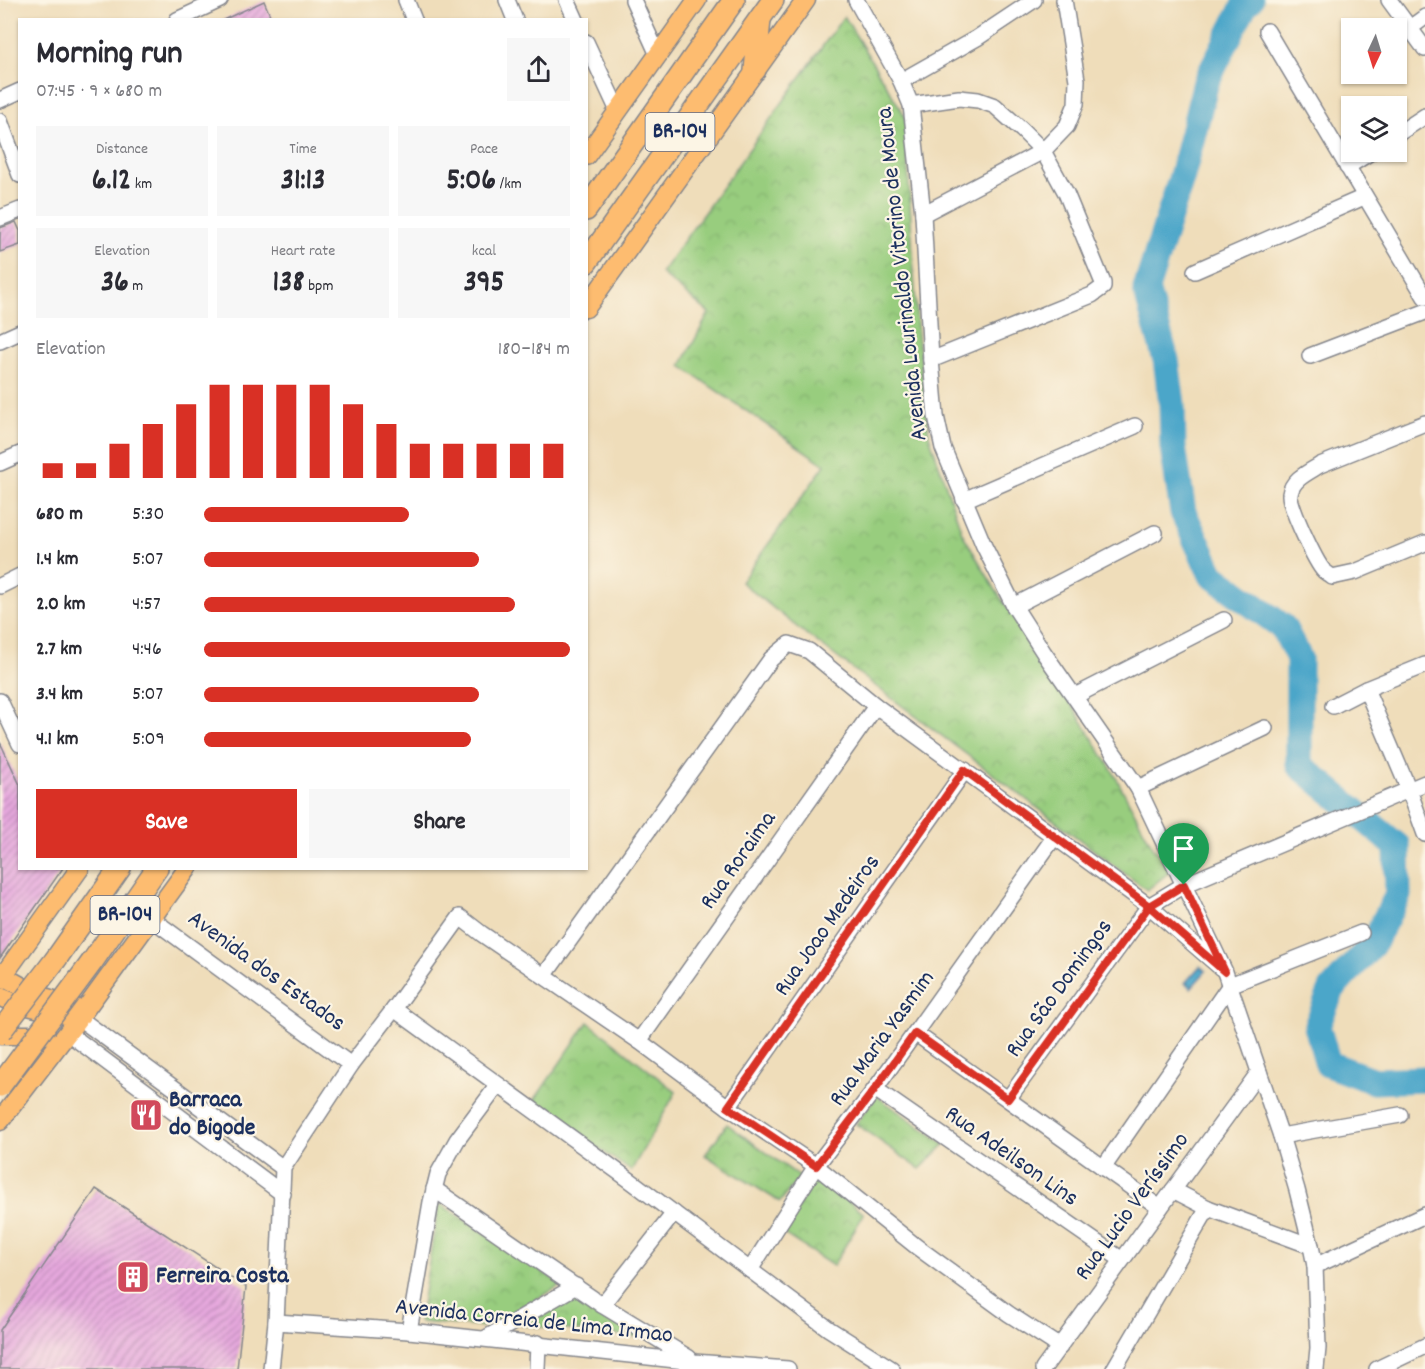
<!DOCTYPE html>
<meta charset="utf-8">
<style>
:root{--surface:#fff;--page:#f7f7f7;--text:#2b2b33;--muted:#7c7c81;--accent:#d93025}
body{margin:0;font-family:Dekko,sans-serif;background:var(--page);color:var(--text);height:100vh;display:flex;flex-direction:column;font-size:22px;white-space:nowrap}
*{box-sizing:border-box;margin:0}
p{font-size:20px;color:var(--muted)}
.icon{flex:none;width:33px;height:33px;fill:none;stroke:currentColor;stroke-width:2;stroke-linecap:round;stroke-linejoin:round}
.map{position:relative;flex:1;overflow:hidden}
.side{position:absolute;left:18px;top:18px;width:570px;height:852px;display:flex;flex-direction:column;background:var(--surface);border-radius:0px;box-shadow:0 2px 4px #0004}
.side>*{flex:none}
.needle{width:39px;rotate:184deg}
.fabs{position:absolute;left:1341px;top:18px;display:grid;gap:12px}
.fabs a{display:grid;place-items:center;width:66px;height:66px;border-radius:0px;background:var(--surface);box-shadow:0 2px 4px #0004;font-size:30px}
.pin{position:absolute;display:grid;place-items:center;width:51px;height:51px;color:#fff;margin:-62px -26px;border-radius:50% 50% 50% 0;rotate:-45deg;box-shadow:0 0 6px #0007}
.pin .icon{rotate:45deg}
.round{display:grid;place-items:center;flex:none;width:63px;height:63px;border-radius:0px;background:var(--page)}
.summary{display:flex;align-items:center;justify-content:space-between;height:102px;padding:0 18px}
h1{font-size:33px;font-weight:700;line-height:45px}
.figures{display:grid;grid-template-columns:repeat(3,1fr);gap:9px;height:102px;padding:6px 18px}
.figures div{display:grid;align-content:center;border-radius:0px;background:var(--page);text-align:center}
.figures b{font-size:30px;font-weight:700}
.figures small{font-size:16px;font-weight:400}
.figures p{font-size:16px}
.chart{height:168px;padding:12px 18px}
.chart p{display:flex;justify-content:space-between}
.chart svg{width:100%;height:108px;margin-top:6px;stroke:var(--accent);stroke-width:6}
.primary-button{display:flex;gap:12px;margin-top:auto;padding:12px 18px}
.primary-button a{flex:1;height:69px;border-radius:0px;background:var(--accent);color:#fff;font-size:24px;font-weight:700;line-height:69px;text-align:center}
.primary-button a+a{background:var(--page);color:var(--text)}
ul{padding:0 18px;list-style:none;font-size:20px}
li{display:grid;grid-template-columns:96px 72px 1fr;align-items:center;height:45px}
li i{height:15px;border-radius:8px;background:var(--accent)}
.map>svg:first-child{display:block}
.park{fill:url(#park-crowns);stroke:#5a7e6e;stroke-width:1.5}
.water{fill:url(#water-waves);stroke:#336a94;stroke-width:1.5}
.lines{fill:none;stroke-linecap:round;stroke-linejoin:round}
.river{stroke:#4ba6c9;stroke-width:27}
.building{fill:url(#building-hatch)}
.minor-casing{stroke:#85868c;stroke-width:18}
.major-casing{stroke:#85868c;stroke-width:21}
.highway-casing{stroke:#85868c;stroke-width:24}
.minor{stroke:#fff;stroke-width:15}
.major{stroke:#fdbc70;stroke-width:18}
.highway{stroke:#fdbc70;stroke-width:21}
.highway-bridge-casing{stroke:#85868c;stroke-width:24;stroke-linecap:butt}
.highway-bridge{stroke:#fdbc70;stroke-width:21}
.route-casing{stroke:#fff;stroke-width:12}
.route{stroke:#d93025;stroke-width:8}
.labels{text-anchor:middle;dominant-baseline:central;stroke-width:4.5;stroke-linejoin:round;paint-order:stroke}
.shield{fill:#fcf5e5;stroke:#5e6a86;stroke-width:1.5}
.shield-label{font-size:22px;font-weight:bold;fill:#1b2f5e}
.street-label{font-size:24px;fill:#1b2f5e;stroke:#fcf5e5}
.poi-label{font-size:24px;font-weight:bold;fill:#1b2f5e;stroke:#fcf5e5;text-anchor:start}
</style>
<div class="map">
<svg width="1425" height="1369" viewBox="0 0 1425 1369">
<defs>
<pattern id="park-crowns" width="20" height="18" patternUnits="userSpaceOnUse" patternTransform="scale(1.5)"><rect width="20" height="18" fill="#98cd7e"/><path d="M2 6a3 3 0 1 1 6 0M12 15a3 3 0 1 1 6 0" fill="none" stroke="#82b06f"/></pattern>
<pattern id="water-waves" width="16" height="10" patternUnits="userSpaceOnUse" patternTransform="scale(1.5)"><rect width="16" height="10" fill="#4ba6c9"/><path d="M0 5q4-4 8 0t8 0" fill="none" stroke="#3e88a6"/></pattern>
<pattern id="building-hatch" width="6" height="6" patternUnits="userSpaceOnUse" patternTransform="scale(1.5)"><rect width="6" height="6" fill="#e6a8dd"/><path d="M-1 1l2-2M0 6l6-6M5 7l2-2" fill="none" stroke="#ba89b6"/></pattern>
</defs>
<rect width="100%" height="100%" fill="#fcf5e5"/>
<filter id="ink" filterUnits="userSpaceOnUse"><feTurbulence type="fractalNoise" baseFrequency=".0167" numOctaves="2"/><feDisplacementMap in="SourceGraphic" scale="12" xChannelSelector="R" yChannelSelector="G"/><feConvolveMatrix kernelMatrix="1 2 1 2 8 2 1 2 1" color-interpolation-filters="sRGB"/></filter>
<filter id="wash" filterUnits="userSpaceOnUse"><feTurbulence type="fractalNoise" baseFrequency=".008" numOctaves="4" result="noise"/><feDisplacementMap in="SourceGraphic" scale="24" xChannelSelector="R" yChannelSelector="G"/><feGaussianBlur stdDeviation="1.35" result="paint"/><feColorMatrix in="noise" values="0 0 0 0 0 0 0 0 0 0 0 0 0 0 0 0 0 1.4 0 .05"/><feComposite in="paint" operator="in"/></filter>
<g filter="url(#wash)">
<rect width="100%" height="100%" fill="#efddba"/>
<g class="park">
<polygon points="844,16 905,116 917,326 929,435 962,533 995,589 1064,692 1112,770 1154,849 1172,870 1147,890 797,627 741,582 825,465 681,366 709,313 661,273"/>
<polygon points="588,1022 676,1092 631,1171 533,1102"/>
<polygon points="876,1096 945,1144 920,1169 856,1124"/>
<polygon points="727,1124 800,1177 780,1202 705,1155"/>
<polygon points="818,1175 864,1214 833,1266 781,1232"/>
<polygon points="439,1203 562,1285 487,1327 419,1322"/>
<polygon points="575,1296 640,1337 522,1325"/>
</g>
<polygon class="water" points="1200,966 1206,971 1191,988 1185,983"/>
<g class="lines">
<polyline class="river" points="1250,0 1245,4 1206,82 1182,176 1146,289 1166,360 1172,404 1173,447 1183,512 1212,575 1283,627 1299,658 1299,765 1397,846 1398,895 1372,945 1332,989 1317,1026 1328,1064 1374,1081 1425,1079"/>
</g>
<g id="blocks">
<g class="building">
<polygon points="264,1 272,20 223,20"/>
<polygon points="16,222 20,231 20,245 0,252 0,228"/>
<polygon points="0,742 20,785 20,868 63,868 0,958"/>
<polygon points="96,1189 246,1287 237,1369 0,1369 0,1330"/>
</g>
</g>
</g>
<g filter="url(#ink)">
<use href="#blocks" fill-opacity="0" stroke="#85868c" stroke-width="1.5"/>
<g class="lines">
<g class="minor-casing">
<g id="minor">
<polyline points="406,0 414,20"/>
<polyline points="507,0 515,20"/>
<polyline points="567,0 576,20"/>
<polyline points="633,0 658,55"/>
<polyline points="856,0 901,81 911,105 923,214 931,360 936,416 943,448 984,546 1014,606 1044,653 1138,788 1225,972 1281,1136 1297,1190 1311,1246 1315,1266 1318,1348 1316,1369"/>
<polyline points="1389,0 1425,49"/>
<polyline points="177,20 220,0"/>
<polyline points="1410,28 1425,17"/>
<polyline points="1267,31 1425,297"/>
<polyline points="586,42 618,111"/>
<polyline points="901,81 977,38 1034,0"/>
<polyline points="0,100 20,91"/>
<polyline points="911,105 959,98 978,100 995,106 1022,130 1043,151 1066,193 1103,283 1103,287 1092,295 931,360"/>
<polyline points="0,121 20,175"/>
<polyline points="1396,135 1425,116"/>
<polyline points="1347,167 1371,152"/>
<polyline points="923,214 1043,151 1067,126 1076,104 1077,80 1064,0"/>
<polyline points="0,218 20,210"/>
<polyline points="1195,271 1364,197"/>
<polyline points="0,341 20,332"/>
<polyline points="1310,356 1425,312"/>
<path d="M 1425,423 L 1320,465 C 1309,472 1292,479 1290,494 C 1288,504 1316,563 1324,571 C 1325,572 1331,576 1332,577 L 1355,572 L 1425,543"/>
<polyline points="0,463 20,454"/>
<polyline points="964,500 1135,426"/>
<polyline points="0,586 20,576"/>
<polyline points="1014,606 1155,533"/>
<polyline points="1366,689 1409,790 1425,834"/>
<polyline points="1075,696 1224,620"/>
<polyline points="0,701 20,744"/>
<polyline points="1333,706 1366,689 1425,665"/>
<polyline points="1138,788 1265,728"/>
<polyline points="152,919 351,1065"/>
<polyline points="544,976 771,659 789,644 809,651 876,706 1149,906 1221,968"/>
<polyline points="1230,985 1361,933"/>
<polyline points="394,1009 631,1181 829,1329 892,1369"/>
<polyline points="79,1018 283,1168"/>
<polyline points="68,1033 283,1194"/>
<polyline points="915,1033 1160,1208"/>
<polyline points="639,1041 876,706"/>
<polyline points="875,1089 1122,1260"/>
<polyline points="1008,1099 1149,906 1184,885 1425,783"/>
<polyline points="728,1107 965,770"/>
<polyline points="1281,1136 1400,1115"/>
<polyline points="1103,1168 1230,985"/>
<polyline points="434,1189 602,1305 689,1358"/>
<polyline points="1173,1190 1208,1208 1311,1246"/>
<polyline points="1315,1266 1425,1215"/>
<polyline points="750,1270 816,1166 875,1089 1055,836"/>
<polyline points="602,1305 674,1213"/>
<polyline points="276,1322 409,1331 694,1362 788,1369"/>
<polyline points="409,1331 431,1202 438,1174 457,1140 498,1085"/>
<polyline points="486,1338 576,1286"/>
<polyline points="271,1369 276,1322 283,1168 351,1065 394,1009 460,917 482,934 639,1041 728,1107 816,1166 917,1247 1009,1314 1060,1347"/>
<polyline points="537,1369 538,1343"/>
<polyline points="1043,1369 1259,1072"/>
<polyline points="1114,1369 1208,1208"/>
<polyline points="1377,1369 1425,1346"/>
</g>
</g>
<g class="major-casing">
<g id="major">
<polyline points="586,156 697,0"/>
<polyline points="586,308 806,0"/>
<polyline points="3,976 35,994 73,1006"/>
<polyline points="0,980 80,868"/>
<polyline points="0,997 15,1003 66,1015"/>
<polyline points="0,1035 46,1035"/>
<polyline points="0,1121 79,1018 188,868"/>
</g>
</g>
<g class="highway-casing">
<g id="highway">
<polyline points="755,70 760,20"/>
<polyline points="586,210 734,0"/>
<polyline points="586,263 773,0"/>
<polyline points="56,959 120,868"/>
<polyline points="92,962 157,868"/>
</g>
</g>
<use href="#minor" class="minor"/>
<use href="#major" class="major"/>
<use href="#highway" class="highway"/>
<g class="highway-bridge-casing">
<g id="highway-bridge">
<polyline points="0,1032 56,959"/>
<polyline points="0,1086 92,962"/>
</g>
</g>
<use href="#highway-bridge" class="highway-bridge"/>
</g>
</g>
<g class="lines" filter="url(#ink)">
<g class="route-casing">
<polyline id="route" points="1184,885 1149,906 1008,1099 915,1033 875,1089 816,1166 728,1107 964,770 1149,906 1225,972 1184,885"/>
</g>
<use href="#route" class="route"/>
</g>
<defs>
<g id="restaurant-square" transform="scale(1.725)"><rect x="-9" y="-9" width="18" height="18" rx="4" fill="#d1495b" stroke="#fcf5e5"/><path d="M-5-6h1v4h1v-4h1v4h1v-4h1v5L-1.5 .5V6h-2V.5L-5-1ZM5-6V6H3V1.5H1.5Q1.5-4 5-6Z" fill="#fff"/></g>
<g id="building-square" transform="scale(1.725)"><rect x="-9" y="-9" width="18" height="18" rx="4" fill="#d1495b" stroke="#fcf5e5"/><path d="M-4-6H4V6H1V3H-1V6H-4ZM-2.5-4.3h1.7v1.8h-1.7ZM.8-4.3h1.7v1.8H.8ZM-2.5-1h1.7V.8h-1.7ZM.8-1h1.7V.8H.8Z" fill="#fff"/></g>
</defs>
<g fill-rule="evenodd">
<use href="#restaurant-square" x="146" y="1115"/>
<use href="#building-square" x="133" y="1277"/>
</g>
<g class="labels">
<g class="shield">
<rect x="645.5" y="113" width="69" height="38" rx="4.5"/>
<rect x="90.5" y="896" width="69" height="38" rx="4.5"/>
</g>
<g class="shield-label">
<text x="680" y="132">BR-104</text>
<text x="125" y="915">BR-104</text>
</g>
<g class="street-label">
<text transform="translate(903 274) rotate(-96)">Avenida Lourinaldo Vitorino de Moura</text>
<text transform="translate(739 861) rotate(-55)">Rua Roraima</text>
<text transform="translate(828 926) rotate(-55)">Rua Joao Medeiros</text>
<text transform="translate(266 972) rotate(36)">Avenida dos Estados</text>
<text transform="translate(1060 989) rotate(-54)">Rua São Domingos</text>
<text transform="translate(883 1039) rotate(-54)">Rua Maria Yasmim</text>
<text transform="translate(1011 1157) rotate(35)">Rua Adeilson Lins</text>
<text transform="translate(1133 1207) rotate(-54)">Rua Lucio Veríssimo</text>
<text transform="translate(534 1322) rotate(6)">Avenida Correia de Lima Irmao</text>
</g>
<g class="poi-label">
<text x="169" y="1101">Barraca<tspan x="169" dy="28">do Bigode</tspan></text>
<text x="156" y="1277">Ferreira Costa</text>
</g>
</g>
</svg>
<div class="fabs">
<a><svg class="needle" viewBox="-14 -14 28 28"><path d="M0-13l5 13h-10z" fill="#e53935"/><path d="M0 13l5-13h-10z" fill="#7c7c81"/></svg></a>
<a><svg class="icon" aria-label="layers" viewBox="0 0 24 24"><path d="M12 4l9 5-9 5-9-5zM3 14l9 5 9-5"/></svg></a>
</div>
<div class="pin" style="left:1184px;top:885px;background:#1e9e55"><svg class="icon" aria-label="arrive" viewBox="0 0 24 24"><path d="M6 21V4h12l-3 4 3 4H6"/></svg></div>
<section class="side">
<div class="summary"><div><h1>Morning run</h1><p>07:45 · 9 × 680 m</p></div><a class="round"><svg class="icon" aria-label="share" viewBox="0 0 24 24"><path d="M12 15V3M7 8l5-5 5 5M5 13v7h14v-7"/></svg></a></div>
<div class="figures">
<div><p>Distance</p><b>6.12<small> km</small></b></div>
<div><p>Time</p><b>31:13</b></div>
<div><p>Pace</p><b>5:06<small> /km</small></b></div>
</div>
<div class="figures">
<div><p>Elevation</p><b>36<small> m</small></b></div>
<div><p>Heart rate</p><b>138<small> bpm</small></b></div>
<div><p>kcal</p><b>395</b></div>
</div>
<div class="chart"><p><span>Elevation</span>180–184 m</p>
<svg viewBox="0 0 160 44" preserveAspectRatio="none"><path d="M5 44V38M15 44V38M25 44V30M35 44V22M45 44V14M55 44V6M65 44V6M75 44V6M85 44V6M95 44V14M105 44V22M115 44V30M125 44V30M135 44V30M145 44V30M155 44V30"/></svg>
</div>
<ul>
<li><b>680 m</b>5:30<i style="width:56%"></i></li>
<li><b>1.4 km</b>5:07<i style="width:75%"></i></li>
<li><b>2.0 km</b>4:57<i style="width:85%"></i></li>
<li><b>2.7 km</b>4:46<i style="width:100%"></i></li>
<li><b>3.4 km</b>5:07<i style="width:75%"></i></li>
<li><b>4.1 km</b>5:09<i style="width:73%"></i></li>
</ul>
<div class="primary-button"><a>Save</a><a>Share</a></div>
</section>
</div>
